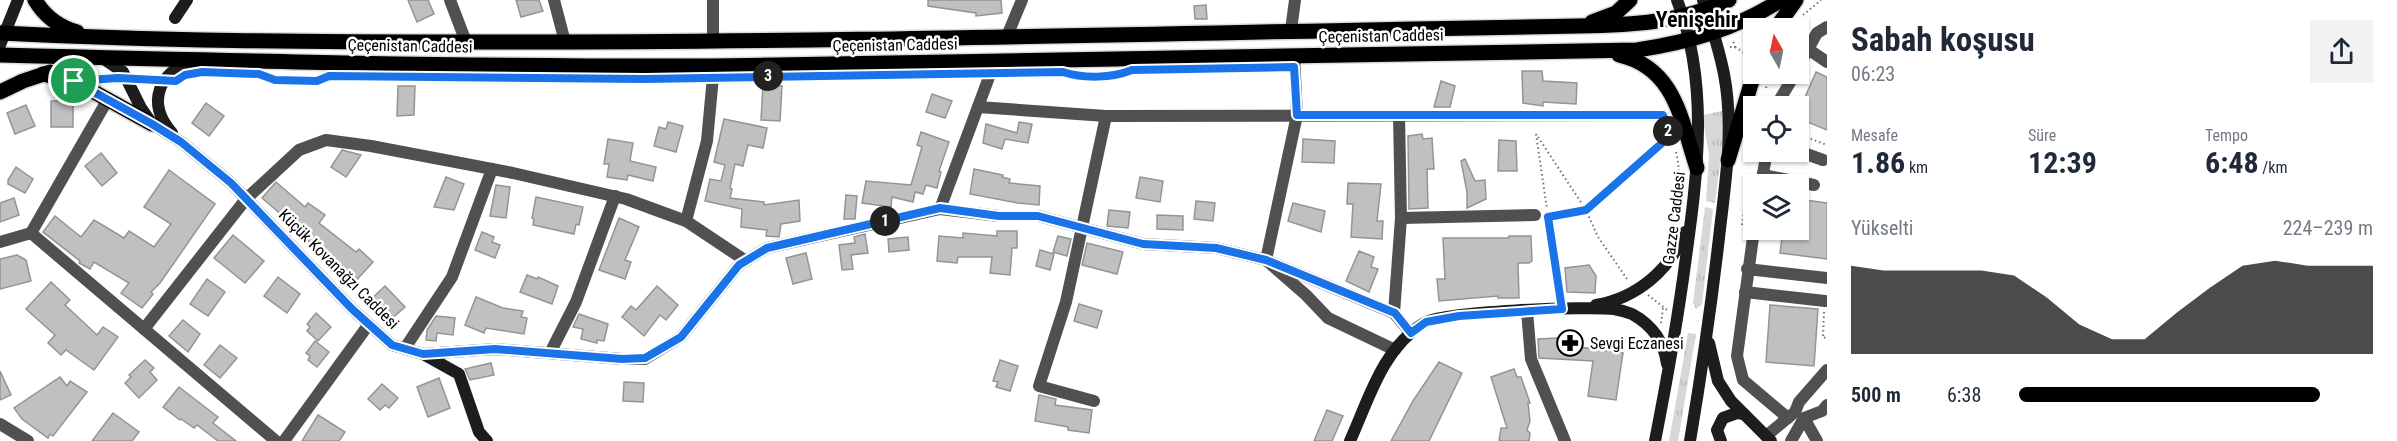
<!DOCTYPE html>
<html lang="tr">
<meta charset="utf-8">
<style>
:root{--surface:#fff;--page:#f2f2f3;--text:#1f2937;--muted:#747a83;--accent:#000}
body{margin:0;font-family:"Roboto Condensed",sans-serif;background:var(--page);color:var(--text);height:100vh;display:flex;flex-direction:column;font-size:22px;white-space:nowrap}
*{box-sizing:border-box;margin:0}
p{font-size:20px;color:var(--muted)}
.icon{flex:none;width:33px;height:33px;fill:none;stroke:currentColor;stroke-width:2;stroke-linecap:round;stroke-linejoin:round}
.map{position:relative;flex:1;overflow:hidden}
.side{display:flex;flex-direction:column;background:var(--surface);width:570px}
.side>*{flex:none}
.needle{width:39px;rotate:351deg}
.tools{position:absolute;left:1743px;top:18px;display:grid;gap:12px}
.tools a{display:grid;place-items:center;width:66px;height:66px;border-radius:0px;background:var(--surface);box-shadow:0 2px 4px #0004;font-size:30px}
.pin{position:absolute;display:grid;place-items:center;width:51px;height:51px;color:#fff;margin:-26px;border:3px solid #fff;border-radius:50%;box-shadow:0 2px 6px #0007}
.km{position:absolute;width:30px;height:30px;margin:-15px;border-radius:50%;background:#222;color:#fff;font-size:16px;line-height:30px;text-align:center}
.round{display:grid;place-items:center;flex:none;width:63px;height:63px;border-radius:0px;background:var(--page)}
.head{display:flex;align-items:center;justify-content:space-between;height:102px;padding:0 24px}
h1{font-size:33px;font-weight:700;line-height:45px}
.stats{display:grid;grid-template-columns:repeat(3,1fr);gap:9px;height:102px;padding:6px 24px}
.stats div{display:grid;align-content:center}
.stats b{font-size:30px;font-weight:700}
.stats small{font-size:16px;font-weight:400}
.stats p{font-size:16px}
.chart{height:168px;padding:12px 24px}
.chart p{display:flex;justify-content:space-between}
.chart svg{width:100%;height:108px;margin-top:6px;fill:var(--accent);opacity:.7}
ul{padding:0 24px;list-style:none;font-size:20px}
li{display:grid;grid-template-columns:96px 72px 1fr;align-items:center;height:45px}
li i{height:15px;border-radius:8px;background:var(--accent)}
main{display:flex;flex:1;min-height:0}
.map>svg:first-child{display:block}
.grass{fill:url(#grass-tufts)}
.building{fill:#c0c0c0;stroke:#949494;stroke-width:1.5}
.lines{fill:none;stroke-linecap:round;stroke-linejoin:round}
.primary-casing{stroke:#dbdbdb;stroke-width:18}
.path{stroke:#727272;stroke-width:2;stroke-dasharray:1.5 3;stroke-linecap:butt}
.street{stroke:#505050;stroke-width:12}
.secondary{stroke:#1d1d1d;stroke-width:12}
.primary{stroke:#000;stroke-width:15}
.route-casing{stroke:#fff;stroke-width:12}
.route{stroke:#1a73e8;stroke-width:8}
.labels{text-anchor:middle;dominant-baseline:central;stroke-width:5;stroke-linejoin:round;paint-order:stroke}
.street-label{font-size:16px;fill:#000;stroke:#fff}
.poi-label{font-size:16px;fill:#000;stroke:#fff;text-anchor:start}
.district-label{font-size:22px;font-weight:bold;fill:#000;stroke:#fff}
</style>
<main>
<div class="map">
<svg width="1827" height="441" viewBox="0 0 1827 441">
<defs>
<pattern id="grass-tufts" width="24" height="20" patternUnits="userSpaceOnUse" patternTransform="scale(1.5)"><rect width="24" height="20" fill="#d7d7d7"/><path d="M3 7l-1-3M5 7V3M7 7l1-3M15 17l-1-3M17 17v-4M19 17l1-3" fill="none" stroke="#b7b7b7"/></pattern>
</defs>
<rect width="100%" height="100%" fill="#fff"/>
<g class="grass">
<polygon points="1727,110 1715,203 1706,201 1709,155 1702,115"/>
<polygon points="1705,207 1713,209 1702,304 1696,309 1693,303"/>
<polygon points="1688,333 1696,334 1678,441 1669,441"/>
</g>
<g class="building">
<polygon points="408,0 428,0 434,14 417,22"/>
<polygon points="516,0 539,0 543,11 521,17"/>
<polygon points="928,0 1001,0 1002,13 976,16 976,13 928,6"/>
<polygon points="1206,5 1207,19 1195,19 1194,6"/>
<polygon points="1522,71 1542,71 1543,81 1577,83 1576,104 1543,102 1543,106 1523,103"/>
<polygon points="1816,72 1827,77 1827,130 1798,118 1798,113"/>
<polygon points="1441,81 1455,86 1450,107 1434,107"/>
<polygon points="763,85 782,86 780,121 761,120"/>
<polygon points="398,86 415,86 414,115 397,116"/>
<polygon points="932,94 952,101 945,118 926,112"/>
<rect x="51" y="101" width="22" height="26"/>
<polygon points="206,103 224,116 209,136 192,123"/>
<polygon points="26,105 35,126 15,134 7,113"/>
<polygon points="724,119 767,128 763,148 748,145 743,166 735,164 730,188 732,189 730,198 764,202 764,205 799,200 800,221 781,224 779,237 766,236 767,230 741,227 742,209 705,201 710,179 721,181 725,165 714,162"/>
<polygon points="668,122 683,126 676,152 654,146 659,127 666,129"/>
<polygon points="1019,122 1032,124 1028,143 1005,139 1002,149 983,143 986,124 1017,133"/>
<polygon points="921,132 949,142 939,171 941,172 937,188 926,185 923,194 915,192 913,202 892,197 891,207 862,203 866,181 911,185 922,147 917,145"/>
<polygon points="1422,134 1423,139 1432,138 1434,169 1427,169 1428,208 1409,209 1408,136"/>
<polygon points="608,139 633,143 630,161 656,167 653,181 628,175 627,180 607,177 609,164 604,164"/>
<polygon points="1303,139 1335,141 1334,163 1302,162"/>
<polygon points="1499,140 1516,141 1517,171 1498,171"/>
<polygon points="342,150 361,155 346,177 331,167"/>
<polygon points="101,153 117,173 102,186 85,166"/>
<polygon points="1465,159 1475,181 1485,180 1486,199 1467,208 1467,192 1461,161"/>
<polygon points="16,167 33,179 25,193 8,184 8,180"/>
<polygon points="974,169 1003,175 1002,177 1010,179 1009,183 1040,186 1039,205 1018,203 970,194"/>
<polygon points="169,170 215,204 160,283 151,292 153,294 142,308 121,293 129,283 94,262 90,269 79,263 80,261 43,232 55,216 81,237 94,220 124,238 129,231 154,247 171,224 144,207"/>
<polygon points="446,177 464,184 454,210 434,207"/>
<polygon points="1140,177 1163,181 1160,202 1136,198"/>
<polygon points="276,182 305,207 308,203 325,215 319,223 356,252 359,249 373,262 352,285 314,252 317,248 290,226 292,224 262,198"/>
<polygon points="1348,183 1381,184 1377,221 1383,221 1382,239 1351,237 1353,204 1347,204"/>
<polygon points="496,185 510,187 506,218 490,216"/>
<polygon points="846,195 857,196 855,219 844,219"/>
<polygon points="536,197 583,207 579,225 576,224 574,234 533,225 534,219 532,218"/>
<polygon points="14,198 19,215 0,222 0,203"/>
<polygon points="1798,199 1827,203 1827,259 1780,253 1783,230 1798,230"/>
<polygon points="1196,201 1215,203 1213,221 1194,219"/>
<polygon points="1293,203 1325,211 1321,232 1288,221"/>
<polygon points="1109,210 1130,212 1128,228 1107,226"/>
<polygon points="1157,215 1183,216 1183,230 1157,229"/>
<polygon points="619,218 639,227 625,260 631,262 625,279 599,270"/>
<polygon points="997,231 1017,231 1017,248 1012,248 1010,275 990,273 992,257 958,257 957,263 937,261 939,236 963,238 963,233 997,236"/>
<polygon points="482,232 494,237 492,242 500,245 495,258 475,250"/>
<polygon points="865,234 868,253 851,255 853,269 842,270 839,245 855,243 854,237"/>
<polygon points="233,235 264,261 245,283 214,258"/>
<polygon points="1058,236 1071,239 1067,256 1053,252"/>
<polygon points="1509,236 1531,236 1532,261 1529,263 1518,263 1519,298 1498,298 1498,296 1439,301 1437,279 1445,279 1443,238 1509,238"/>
<polygon points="908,237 909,250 889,252 888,239"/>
<polygon points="1087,243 1123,252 1117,274 1082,265"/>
<polygon points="1040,250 1054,254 1050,270 1036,266"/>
<polygon points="1359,251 1374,257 1371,267 1378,269 1369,292 1346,281"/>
<polygon points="806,253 812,279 793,284 786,258"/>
<polygon points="17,255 26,260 31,281 0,289 0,259"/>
<polygon points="1589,265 1596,276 1595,293 1567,292 1565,268"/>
<polygon points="527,275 537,279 538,277 558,286 552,304 520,292"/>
<polygon points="278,277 300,294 287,313 264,296"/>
<polygon points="207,279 225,292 208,316 190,304"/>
<polygon points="51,282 70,300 65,305 97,335 103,327 118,337 94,370 66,350 61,355 48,343 55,335 26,309"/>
<polygon points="385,286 405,307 388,322 367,303"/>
<polygon points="657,286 678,305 666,320 660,315 644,336 622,317 631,306 636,310"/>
<polygon points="476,297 503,308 523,311 521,317 527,318 524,334 486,328 484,333 465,325"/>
<polygon points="1079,304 1102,311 1097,328 1074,321"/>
<polygon points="1770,305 1818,309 1814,366 1766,362"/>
<polygon points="316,313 331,327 318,341 307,331 310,327 307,324"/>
<polygon points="579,314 608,324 604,341 597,340 597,343 581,339 583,329 573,327"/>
<polygon points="436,316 455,318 453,335 437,333 436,341 426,340 427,330"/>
<polygon points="183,320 200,334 188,352 169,336"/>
<polygon points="1558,338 1580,341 1580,347 1623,353 1616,400 1588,396 1593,361 1539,358 1538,339"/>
<polygon points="315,341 329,352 317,367 308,360 310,356 306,353"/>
<polygon points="220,345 237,358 220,378 204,365"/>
<polygon points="145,360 154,368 150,372 157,380 139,398 125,383 131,377 129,375"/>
<polygon points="1000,360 1018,366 1010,391 996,387 998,382 993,381"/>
<polygon points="1439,362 1462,373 1429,441 1391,441 1413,401"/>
<polygon points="491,363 494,375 470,380 465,369"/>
<polygon points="1514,369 1517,377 1521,377 1530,403 1528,403 1530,421 1527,430 1530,433 1529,441 1499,441 1501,428 1507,428 1491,377"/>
<polygon points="0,371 11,395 0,400"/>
<polygon points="60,377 67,386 70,381 87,392 53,436 50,434 48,438 22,419 14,408"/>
<polygon points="439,378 450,408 428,417 417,387"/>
<polygon points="624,382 644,383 643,402 623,401"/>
<polygon points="382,384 398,398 389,408 385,405 380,410 368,399"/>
<polygon points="179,387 218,417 213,423 236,441 218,441 197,425 194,428 181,419 180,420 163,407"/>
<polygon points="1039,395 1056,399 1055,405 1092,410 1089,433 1068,430 1068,427 1035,421"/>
<polygon points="1327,410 1343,416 1332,441 1314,441"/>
<polygon points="113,413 139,432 132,441 92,441"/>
<polygon points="318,415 345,432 339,441 302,441"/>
</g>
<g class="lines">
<g class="primary-casing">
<g id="primary">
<path d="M 35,0 C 45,17 59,27 77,32"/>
<polyline points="1592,22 1616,13 1630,0"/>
<polyline points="1776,28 1796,0"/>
<path d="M 0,33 C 156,41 312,42 468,42 C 838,43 1208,32 1578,26 C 1631,25 1680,23 1729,0"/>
<path d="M 0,55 C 238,61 476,67 714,66 L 1637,50 C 1690,42 1735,29 1781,0"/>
<path d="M 1619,55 C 1676,68 1681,121 1697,168"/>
<polyline points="43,74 76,82 152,124"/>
<polyline points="0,92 23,81 50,72"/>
<polyline points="1728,160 1754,74"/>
</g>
</g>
<g class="path">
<polyline points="1803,15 1821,0"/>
<polyline points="1730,47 1735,47 1733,40"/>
<polyline points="1735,47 1754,59"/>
<polyline points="1069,74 1074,76 1123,74"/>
<path d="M 264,76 C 282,82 308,84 326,77"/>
<polyline points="1766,88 1771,74"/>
<polyline points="1536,134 1547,209"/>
<polyline points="1798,134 1827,145"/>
<polyline points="1538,137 1586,210 1598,237 1627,279"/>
<polyline points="1546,217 1586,210 1670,136 1667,126"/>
<polyline points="1548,217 1560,298"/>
<polyline points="1742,225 1748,186"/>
<path d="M 1672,229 C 1680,203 1682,178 1676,152"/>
<polyline points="1648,295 1667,310"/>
<polyline points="1824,312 1823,338 1827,337"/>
<polyline points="1661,323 1663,308"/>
</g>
<g class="street">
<polyline points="450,0 466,42"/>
<polyline points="554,0 565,42"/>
<polyline points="1291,30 1295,0"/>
<polyline points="1007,36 1022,0"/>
<polyline points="713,42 713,0"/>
<polyline points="1808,49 1827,62"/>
<polyline points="1798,67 1817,33 1827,27"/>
<polyline points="1776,106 1795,74"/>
<polyline points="978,107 1106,116 1663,115"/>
<polyline points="1798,151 1823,160"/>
<polyline points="1763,175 1814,185"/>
<polyline points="1761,184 1767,152"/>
<polyline points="940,209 995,61"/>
<polyline points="1401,218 1535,215"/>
<polyline points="686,221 707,141 714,66"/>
<polyline points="1754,230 1737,356 1743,380 1788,418"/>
<polyline points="31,233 276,441"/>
<polyline points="0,242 31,233 108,99"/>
<polyline points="1747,269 1827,278"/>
<polyline points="1745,292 1825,301"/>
<polyline points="1527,311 1531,359 1565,441"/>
<polyline points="1394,313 1401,218 1399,116"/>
<polyline points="144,329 246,199 299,150 326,140 371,146 513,173 626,199 686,221 746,261"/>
<polyline points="405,348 452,277 492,169"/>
<polyline points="1395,350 1328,318 1306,295 1266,260 1394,313 1411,333"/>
<polyline points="550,353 576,302 615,196"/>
<polyline points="423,354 495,349 622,359 645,359 681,337 739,265 767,248 940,209 999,216 1038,216 1143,244 1216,248 1266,260 1297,115 1294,55"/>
<polyline points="1094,401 1039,386 1066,302 1106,116"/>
<polyline points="1804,418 1817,441"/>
<polyline points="0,424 28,441"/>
<polyline points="1766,436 1795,412 1799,402 1827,370"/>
<polyline points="284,441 369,324"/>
<polyline points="1791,441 1804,418 1822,411 1827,405"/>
</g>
<g class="secondary">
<polyline points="175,18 187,0"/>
<polyline points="0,45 18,0"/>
<polyline points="104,59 123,72 141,108 152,124 181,142 231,183 352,309 392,345 423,354 459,374 479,432 487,441"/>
<path d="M 172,133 C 146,103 158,72 194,61"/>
<path d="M 1596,305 C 1637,298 1670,270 1685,232"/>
<polyline points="1709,343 1718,381 1731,401 1771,441"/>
<path d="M 1350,441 C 1369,399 1382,349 1424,323 C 1443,311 1587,306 1614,309 C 1620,310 1627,312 1632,314 C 1652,325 1664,341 1667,364"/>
<path d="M 1655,441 C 1667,380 1678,318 1686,257 C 1698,171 1709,82 1677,0"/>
<path d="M 1690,441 C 1702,370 1712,300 1720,229 C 1726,178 1734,126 1724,74 C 1719,49 1711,24 1703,0"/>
<polyline points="1721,441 1717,430 1723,418 1737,413 1744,414"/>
</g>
<use href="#primary" class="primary"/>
</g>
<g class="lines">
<g class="route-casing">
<path id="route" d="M 1294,67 L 1297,115 L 1663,115 L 1670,136 L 1586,210 L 1548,217 L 1562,309 L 1459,316 L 1426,322 L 1411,333 L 1395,313 L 1266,260 L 1216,248 L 1143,244 L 1038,216 L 999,216 L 940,208 L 767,248 L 739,265 L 681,337 L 645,358 L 622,359 L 495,349 L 423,354 L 392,345 L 352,309 L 231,183 L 181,142 L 152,124 L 74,81 L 118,78 L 176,81 L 185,75 L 202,72 L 259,74 L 275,80 L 317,81 L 329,76 L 645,79 L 1063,72 C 1084,79 1112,78 1132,70 Z"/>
</g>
<use href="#route" class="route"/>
</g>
<defs>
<g id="pharmacy-ring" transform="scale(1.35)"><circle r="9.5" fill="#fff" stroke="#000" stroke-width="1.5"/><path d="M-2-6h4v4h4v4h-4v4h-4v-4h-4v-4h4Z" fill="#000"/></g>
</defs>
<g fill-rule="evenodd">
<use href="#pharmacy-ring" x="1570" y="343"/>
</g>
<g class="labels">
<g class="street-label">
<text transform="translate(1381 36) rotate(-1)">Çeçenistan Caddesi</text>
<text transform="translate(895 45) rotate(-1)">Çeçenistan Caddesi</text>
<text transform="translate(410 46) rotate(1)">Çeçenistan Caddesi</text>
<text transform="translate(1674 218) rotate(-83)">Gazze Caddesi</text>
<text transform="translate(339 269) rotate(45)">Küçük Kovanağzı Caddesi</text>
</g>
<g class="poi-label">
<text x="1590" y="343">Sevgi Eczanesi</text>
</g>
<g class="district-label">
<text x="1697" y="19">Yenişehir</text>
</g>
</g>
</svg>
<div class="tools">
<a><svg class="needle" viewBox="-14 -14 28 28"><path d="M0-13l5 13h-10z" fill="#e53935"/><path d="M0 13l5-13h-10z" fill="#747a83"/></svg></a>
<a><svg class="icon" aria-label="locate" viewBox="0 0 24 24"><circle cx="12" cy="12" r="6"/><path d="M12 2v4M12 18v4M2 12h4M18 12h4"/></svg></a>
<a><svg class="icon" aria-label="layers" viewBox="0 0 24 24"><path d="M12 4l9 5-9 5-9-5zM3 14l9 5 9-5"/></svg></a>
</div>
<div class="pin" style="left:74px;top:81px;background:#1e9e55"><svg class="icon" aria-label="arrive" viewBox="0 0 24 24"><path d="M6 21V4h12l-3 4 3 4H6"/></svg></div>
<b class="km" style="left:885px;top:221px">1</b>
<b class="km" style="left:1668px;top:131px">2</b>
<b class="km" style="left:768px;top:76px">3</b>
</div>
<section class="side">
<div class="head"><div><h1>Sabah koşusu</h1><p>06:23</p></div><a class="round"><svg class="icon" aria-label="share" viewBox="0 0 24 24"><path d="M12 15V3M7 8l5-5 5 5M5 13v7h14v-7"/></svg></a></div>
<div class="stats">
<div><p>Mesafe</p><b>1.86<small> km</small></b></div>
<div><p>Süre</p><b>12:39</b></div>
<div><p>Tempo</p><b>6:48<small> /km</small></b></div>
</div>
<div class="chart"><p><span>Yükselti</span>224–239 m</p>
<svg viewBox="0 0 160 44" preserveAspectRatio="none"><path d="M0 44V8L10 10L20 10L30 10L40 10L50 12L60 21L70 32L80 38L90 38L100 27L110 17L120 8L130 6L140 8L150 8L160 8V44z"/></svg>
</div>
<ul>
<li><b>500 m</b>6:38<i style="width:85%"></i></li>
</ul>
</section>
</main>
